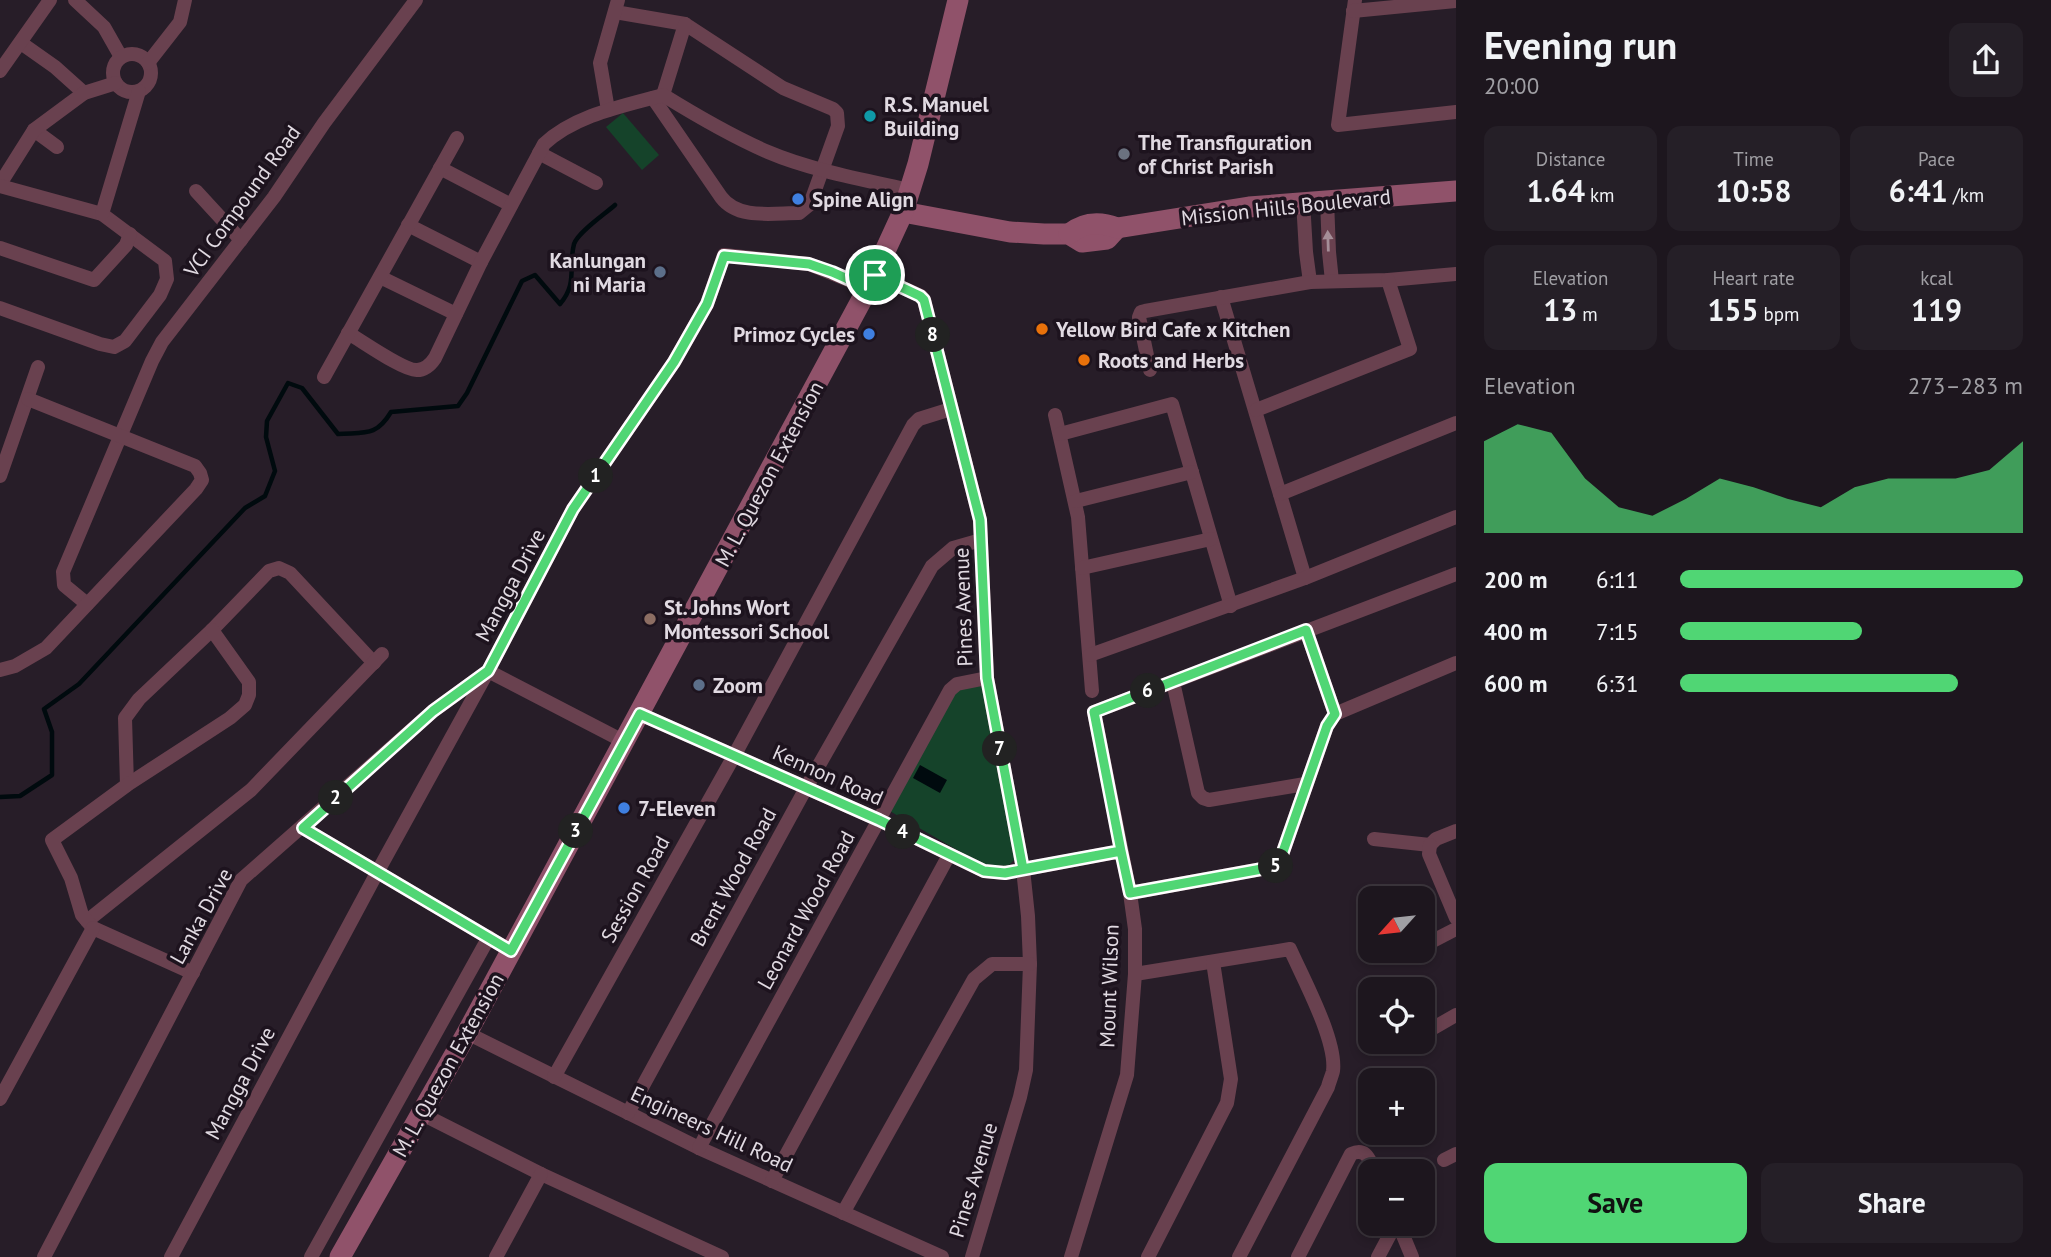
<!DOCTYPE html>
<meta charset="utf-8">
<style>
:root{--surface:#1d161e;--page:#251f27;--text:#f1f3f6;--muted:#a09fa4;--line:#3b353c;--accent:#50d674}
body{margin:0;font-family:"PT Sans",sans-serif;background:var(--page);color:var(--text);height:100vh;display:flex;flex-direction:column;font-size:26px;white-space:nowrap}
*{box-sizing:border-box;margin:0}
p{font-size:23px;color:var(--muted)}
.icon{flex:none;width:38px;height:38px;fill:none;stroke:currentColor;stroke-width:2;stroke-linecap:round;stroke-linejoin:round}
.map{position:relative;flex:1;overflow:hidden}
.details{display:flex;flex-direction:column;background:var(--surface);width:595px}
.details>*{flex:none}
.needle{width:46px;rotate:243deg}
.fabs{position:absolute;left:1358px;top:886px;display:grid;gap:14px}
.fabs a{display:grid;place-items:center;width:77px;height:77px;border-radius:14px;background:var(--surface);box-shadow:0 4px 10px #0003,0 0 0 2px var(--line);font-size:35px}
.pin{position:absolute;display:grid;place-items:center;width:60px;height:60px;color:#fff;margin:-30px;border:4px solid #fff;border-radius:50%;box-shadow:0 2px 7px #0007}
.km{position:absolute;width:35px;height:35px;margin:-18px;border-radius:50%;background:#222;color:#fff;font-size:19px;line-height:35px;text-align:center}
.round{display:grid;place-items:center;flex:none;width:74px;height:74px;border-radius:14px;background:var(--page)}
.head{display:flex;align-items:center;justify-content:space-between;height:119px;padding:0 28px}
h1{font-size:38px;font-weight:600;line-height:52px}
.figures{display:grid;grid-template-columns:repeat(3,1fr);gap:10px;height:119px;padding:7px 28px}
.figures div{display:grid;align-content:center;border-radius:14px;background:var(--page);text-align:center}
.figures b{font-size:30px;font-weight:600}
.figures small{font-size:19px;font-weight:400}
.figures p{font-size:19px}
.chart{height:196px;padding:14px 28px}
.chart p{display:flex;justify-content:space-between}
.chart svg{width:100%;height:126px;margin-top:7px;fill:var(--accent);opacity:.7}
.action{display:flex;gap:14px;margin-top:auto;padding:14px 28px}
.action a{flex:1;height:80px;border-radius:14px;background:var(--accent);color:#111;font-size:28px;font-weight:600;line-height:80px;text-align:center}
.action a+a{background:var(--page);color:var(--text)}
ul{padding:0 28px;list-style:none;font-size:23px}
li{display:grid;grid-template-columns:112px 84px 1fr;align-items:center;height:52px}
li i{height:18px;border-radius:9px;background:var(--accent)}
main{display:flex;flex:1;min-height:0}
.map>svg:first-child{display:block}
.green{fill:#15432a}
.water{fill:#000a0e}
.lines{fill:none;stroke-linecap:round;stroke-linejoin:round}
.stream{stroke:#000a0e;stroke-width:4.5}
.street{stroke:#69414f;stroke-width:14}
.secondary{stroke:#90526a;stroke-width:21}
.oneway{fill:#a58e98}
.route-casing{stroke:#fff;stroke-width:14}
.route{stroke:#50d674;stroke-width:9}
.culture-dot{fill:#0f9aa8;stroke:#1d131e;stroke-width:2.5}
.worship-dot{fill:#6b7280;stroke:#1d131e;stroke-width:2.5}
.shop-dot{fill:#3f7fe0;stroke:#1d131e;stroke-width:2.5}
.service-dot{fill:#5c6f8a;stroke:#1d131e;stroke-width:2.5}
.food-dot{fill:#e8710a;stroke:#1d131e;stroke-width:2.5}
.education-dot{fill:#8d6e63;stroke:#1d131e;stroke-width:2.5}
.labels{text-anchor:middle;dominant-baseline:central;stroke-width:7;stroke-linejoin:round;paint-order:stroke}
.poi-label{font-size:21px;font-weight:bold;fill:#e1dae2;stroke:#1d131e;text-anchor:start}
.street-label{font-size:21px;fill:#e1dae2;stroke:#1d131e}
</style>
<main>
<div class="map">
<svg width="1456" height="1257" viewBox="0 0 1456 1257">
<rect width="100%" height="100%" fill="#271d28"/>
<g class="green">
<polygon points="623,113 659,155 642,170 606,127"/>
<polygon points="979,685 984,689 1015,859 1009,865 990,869 888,810 954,694 959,690"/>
</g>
<polygon class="water" points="920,765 947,780 940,793 913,778"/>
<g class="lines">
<path class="stream" d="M 0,797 L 20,796 L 52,775 L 52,732 L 44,709 L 79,684 L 245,508 L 265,496 L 275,471 L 266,437 L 267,421 L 288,383 L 302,388 L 338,434 C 365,432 376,437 391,412 L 458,406 L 467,393 L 522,281 L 535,275 L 560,304 C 578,283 568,268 574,244 C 578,232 605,214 615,205"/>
<g class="street">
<polyline points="75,0 104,27 121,57"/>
<polyline points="1355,0 1338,125 1456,112"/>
<polyline points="1353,11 1456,1"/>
<path d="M 615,12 L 685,24 L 783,88 L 833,109 L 837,113 L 838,126 L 810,204 L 799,213 C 773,213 738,220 721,197 L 653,98"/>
<polyline points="21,43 55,67 84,93"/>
<circle cx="132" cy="73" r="19"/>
<polyline points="148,63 180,22 185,0"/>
<polyline points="0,71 50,0"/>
<polyline points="663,95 685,24"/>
<polyline points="608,110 600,63 618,0"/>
<polyline points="34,130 57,147"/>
<polyline points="539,153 596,183"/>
<polyline points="440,168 511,205"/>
<polyline points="0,184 34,130 84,93 116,83"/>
<polyline points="0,186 102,214 165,261 167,279 160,295 125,341 114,347 100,344 0,308"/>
<polyline points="196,191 241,240"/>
<polyline points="1327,200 1329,252 1332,281"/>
<polyline points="1303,201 1306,252 1310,282"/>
<polyline points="102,214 139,91"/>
<polyline points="408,225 481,262"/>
<polyline points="0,248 94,280 126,245 130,234"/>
<polyline points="875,275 921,296 924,300 980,520 987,678 1023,869 1028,916 1030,964 1026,1070 1020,1097 972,1257"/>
<polyline points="380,277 456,314"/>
<polyline points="1221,297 1305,578"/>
<path d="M 348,333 C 362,341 404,371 417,370 C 426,370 431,364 435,358 L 481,262 L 544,144 C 575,115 623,106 663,95 C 697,116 731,136 768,152 C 810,170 865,180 910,190"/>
<polyline points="1150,370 1139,317 1141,312 1145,311 1310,282 1388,280 1456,274"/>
<polyline points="324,377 457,138"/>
<polyline points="1256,410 1410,349 1388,280"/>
<polyline points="1055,415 1078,517 1092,691"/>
<polyline points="1060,434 1172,404 1231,606"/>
<polyline points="0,476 38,367"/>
<polyline points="1280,494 1456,423"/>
<polyline points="1076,501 1192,472"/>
<polyline points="1082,568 1211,539"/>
<polyline points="87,604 64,585 63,572 152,361 162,342 274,197 324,123 416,0"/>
<polyline points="1306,630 1335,714"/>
<polyline points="1090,655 1305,578 1456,517"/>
<polyline points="0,670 15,666 46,648 196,489 202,480 200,473 195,466 28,399"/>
<polyline points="488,671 625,742"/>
<polyline points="1173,682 1198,793 1203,798 1209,800 1305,784"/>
<polyline points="640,714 879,820 984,871 1005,873 1121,851"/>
<polyline points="127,785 125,718 139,699 212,630 269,571 279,568 290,573 374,663"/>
<polyline points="303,828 511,951"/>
<polyline points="1374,839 1430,845 1436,839 1456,831"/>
<polyline points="1430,845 1429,854 1456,918"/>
<polyline points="1130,893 1278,866 1327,726 1335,714 1456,663"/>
<polyline points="87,921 251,790 382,654"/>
<polyline points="1423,946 1456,929"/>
<polyline points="193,973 93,928 82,915 71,878 52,840 127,785 230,718 245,705 249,695 249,682 212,630"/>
<path d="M 1135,974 L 1290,949 C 1303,978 1337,1041 1333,1071 C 1332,1076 1329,1082 1328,1087 L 1239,1257"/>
<polyline points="467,1033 699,1148 942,1257"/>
<polyline points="1423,1034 1456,1015"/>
<polyline points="1400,1047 1410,1041"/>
<polyline points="554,1077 734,756 913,425 919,419 951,409"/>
<polyline points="0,1099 93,928"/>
<polyline points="628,1113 806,788 932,566 953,548 981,540"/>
<polyline points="422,1114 541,1174 722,1257"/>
<polyline points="699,1148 950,690 957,684 987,678"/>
<polyline points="1444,1160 1456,1154"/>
<polyline points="772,1181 949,855"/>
<polyline points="843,1213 974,979 992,964 1030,964"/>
<polyline points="1398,1223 1412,1257"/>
<polyline points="44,1257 241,880 433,711 484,674"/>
<polyline points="171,1257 378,871 488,671 573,509 674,362 707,304 724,255 809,264 868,288"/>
<polyline points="311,1257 489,937"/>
<polyline points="496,1257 541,1174"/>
<polyline points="1071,1257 1127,1075 1135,974 1135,929 1130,893 1094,712 1456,574"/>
<polyline points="1148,1257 1227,1103 1231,1079 1213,962"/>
<path d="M 1298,1257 L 1351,1154 C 1366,1147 1369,1159 1375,1171"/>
<polyline points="1378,1257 1396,1223"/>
</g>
<g class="secondary">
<polyline points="903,212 1010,232 1044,234 1069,234 1082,242 1107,239 1117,228"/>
<path d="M 1069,234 C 1084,222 1099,221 1117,228 L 1249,207 L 1456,191"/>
<polyline points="340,1257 467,1033 868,288 903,212 918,164 958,0"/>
</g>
</g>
<defs><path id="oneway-solid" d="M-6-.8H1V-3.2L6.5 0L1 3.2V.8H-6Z" transform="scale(1.75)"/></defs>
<use class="oneway" href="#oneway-solid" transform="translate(1328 241) rotate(-92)"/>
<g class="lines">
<g class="route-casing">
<polyline id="route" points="875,275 868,288 832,272 809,264 724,256 707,304 674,362 573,509 488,671 433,711 303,828 511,951 640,714 879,820 984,871 1005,873 1121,851 1130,893 1278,866 1327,726 1335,714 1306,630 1094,712 1121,851 1023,869 987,678 980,520 924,300 920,296 875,275"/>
</g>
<use href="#route" class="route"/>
</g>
<circle class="culture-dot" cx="870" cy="116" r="7"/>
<circle class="worship-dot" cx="1124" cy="154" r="7"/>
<g class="shop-dot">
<circle cx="798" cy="199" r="7"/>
<circle cx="869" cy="334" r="7"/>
<circle cx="624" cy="808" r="7"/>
</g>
<g class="service-dot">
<circle cx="660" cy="272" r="7"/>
<circle cx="699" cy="685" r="7"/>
</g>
<g class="food-dot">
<circle cx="1042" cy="329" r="7"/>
<circle cx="1084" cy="360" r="7"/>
</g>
<circle class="education-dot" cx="650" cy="619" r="7"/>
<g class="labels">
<g class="poi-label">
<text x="884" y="104">R.S. Manuel<tspan x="884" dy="24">Building</tspan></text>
<text x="1138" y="142">The Transfiguration<tspan x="1138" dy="24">of Christ Parish</tspan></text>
<text x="812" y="199">Spine Align</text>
<text x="646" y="260" text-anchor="end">Kanlungan<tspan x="646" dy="24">ni Maria</tspan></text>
<text x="1056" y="329">Yellow Bird Cafe x Kitchen</text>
<text x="855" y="334" text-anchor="end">Primoz Cycles</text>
<text x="1098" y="360">Roots and Herbs</text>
<text x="664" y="607">St. Johns Wort<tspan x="664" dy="24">Montessori School</tspan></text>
<text x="713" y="685">Zoom</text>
<text x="638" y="808">7-Eleven</text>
</g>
<g class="street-label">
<text transform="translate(242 201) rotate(-54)">VCI Compound Road</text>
<text transform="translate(1286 207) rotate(-6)">Mission Hills Boulevard</text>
<text transform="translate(769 474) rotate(-62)">M. L. Quezon Extension</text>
<text transform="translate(510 585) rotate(-62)">Mangga Drive</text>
<text transform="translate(963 607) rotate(-92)">Pines Avenue</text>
<text transform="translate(828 775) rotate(24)">Kennon Road</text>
<text transform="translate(733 877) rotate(-61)">Brent Wood Road</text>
<text transform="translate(635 889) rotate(-61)">Session Road</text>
<text transform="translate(806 910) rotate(-61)">Leonard Wood Road</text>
<text transform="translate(201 916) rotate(-61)">Lanka Drive</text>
<text transform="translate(1109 986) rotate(-88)">Mount Wilson</text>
<text transform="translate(448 1065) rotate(-61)">M. L. Quezon Extension</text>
<text transform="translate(240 1083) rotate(-62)">Mangga Drive</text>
<text transform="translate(712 1129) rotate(25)">Engineers Hill Road</text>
<text transform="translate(973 1180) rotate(-73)">Pines Avenue</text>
</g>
</g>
</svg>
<div class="fabs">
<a><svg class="needle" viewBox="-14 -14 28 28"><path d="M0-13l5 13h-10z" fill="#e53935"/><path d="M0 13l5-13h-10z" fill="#a09fa4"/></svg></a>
<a><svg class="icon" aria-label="locate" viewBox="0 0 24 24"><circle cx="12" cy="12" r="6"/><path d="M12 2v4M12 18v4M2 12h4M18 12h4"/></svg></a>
<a>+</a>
<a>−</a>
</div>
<div class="pin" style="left:875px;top:275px;background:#1e9e55"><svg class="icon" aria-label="arrive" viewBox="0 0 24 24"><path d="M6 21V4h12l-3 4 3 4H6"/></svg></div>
<b class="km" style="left:596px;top:476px">1</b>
<b class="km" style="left:336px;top:798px">2</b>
<b class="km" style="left:576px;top:831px">3</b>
<b class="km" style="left:903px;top:832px">4</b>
<b class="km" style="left:1276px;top:866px">5</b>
<b class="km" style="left:1148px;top:691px">6</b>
<b class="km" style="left:1000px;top:749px">7</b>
<b class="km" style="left:933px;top:335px">8</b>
</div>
<section class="details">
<div class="head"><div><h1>Evening run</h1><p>20:00</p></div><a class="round"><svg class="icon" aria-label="share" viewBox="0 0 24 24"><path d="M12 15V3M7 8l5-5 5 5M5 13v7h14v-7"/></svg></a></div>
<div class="figures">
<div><p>Distance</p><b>1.64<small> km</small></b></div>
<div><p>Time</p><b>10:58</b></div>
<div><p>Pace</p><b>6:41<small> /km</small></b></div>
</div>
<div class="figures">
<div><p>Elevation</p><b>13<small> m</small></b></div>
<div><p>Heart rate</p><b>155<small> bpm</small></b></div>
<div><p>kcal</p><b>119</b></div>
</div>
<div class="chart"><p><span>Elevation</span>273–283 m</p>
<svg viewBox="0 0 160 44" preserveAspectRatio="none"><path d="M0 44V12L10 6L20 9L30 25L40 35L50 38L60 32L70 25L80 28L90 32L100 35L110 28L120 25L130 25L140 25L150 22L160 12V44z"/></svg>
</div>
<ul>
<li><b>200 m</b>6:11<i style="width:100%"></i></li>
<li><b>400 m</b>7:15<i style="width:53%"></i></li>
<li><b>600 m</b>6:31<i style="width:81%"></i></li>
</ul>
<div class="action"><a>Save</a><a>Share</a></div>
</section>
</main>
